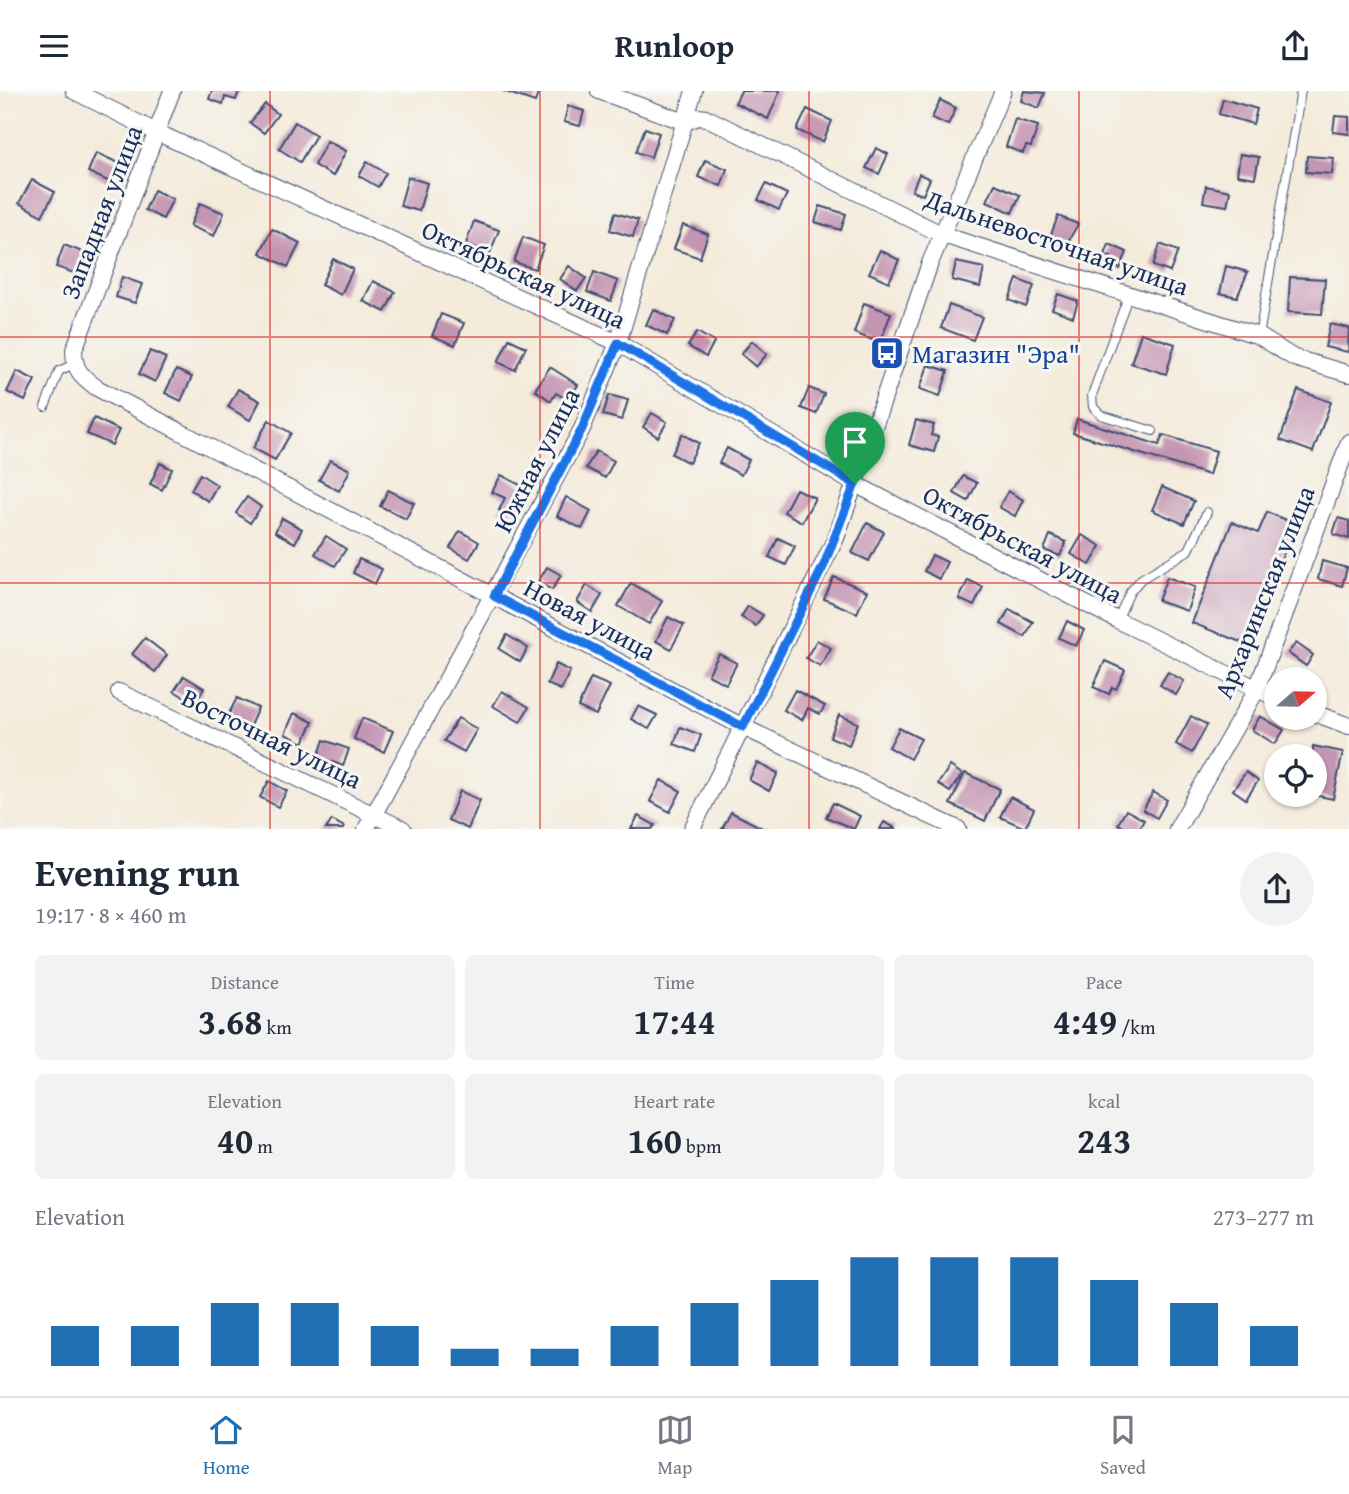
<!DOCTYPE html>
<meta charset="utf-8">
<style>
:root{--surface:#fff;--page:#f2f2f3;--text:#1f2937;--muted:#747a83;--line:#e0e1e3;--accent:#1f6fb2}
body{margin:0;font-family:"Gentium Book Plus",serif;background:var(--page);color:var(--text);height:100vh;display:flex;flex-direction:column;font-size:26px;white-space:nowrap}
*{box-sizing:border-box;margin:0}
p{font-size:23px;color:var(--muted)}
.icon{flex:none;width:38px;height:38px;fill:none;stroke:currentColor;stroke-width:2;stroke-linecap:round;stroke-linejoin:round}
.map{position:relative;height:738px;overflow:hidden}
.details{display:flex;flex-direction:column;background:var(--surface);flex:1}
.details>*{flex:none}
.needle{width:46px;rotate:70deg}
.fabs{position:absolute;left:1264px;top:576px;display:grid;gap:14px}
.fabs a{display:grid;place-items:center;width:63px;height:63px;border-radius:50%;background:var(--surface);box-shadow:0 2px 5px #0004;font-size:35px}
.pin{position:absolute;display:grid;place-items:center;width:60px;height:60px;color:#fff;margin:-72px -30px;border-radius:50% 50% 50% 0;rotate:-45deg;box-shadow:0 0 7px #0007}
.pin .icon{rotate:45deg}
.round{display:grid;place-items:center;flex:none;width:74px;height:74px;border-radius:37px;background:var(--page)}
.overview{display:flex;align-items:center;justify-content:space-between;height:119px;padding:0 35px}
h1{font-size:38px;font-weight:600;line-height:52px}
.stats{display:grid;grid-template-columns:repeat(3,1fr);gap:10px;height:119px;padding:7px 35px}
.stats div{display:grid;align-content:center;border-radius:10px;background:var(--page);text-align:center}
.stats b{font-size:35px;font-weight:600}
.stats small{font-size:19px;font-weight:400}
.stats p{font-size:19px}
.chart{height:196px;padding:14px 35px}
.chart p{display:flex;justify-content:space-between}
.chart svg{width:100%;height:126px;margin-top:7px;stroke:var(--accent);stroke-width:6}
header{display:flex;justify-content:space-between;align-items:center;height:91px;padding:0 35px;background:var(--surface);font-size:32px;font-weight:600}
.tab-bar{display:flex;justify-content:space-around;align-items:center;height:98px;border-top:2px solid var(--line);background:var(--surface);font-size:19px;color:var(--muted)}
.tab-bar a{display:grid;justify-items:center;gap:4px}
.tab-bar .on{color:var(--accent)}
.map>svg:first-child{display:block}
.building{fill:#c495b2}
.lines{fill:none;stroke-linecap:round;stroke-linejoin:round}
.lane-casing{stroke:#3c4b71;stroke-width:10}
.street-casing{stroke:#3c4b71;stroke-width:18}
.lane{stroke:#fff;stroke-width:8}
.street{stroke:#fff;stroke-width:16}
.route-casing{stroke:#fff;stroke-width:14}
.route{stroke:#1a73e8;stroke-width:9}
.grid{fill:none;stroke:#d62828;stroke-width:2;stroke-opacity:0.55}
.labels{text-anchor:middle;dominant-baseline:central;stroke-width:6;stroke-linejoin:round;paint-order:stroke}
.street-label{font-size:26px;fill:#1b2f5e;stroke:#f6f6f2}
.transit-label{font-size:26px;fill:#164399;stroke:#f6f6f2;text-anchor:start}
</style>
<header><svg class="icon" aria-label="menu" viewBox="0 0 24 24"><path d="M4 6h16M4 12h16M4 18h16"/></svg>Runloop<svg class="icon" aria-label="share" viewBox="0 0 24 24"><path d="M12 15V3M7 8l5-5 5 5M5 13v7h14v-7"/></svg></header>
<div class="map">
<svg width="1349" height="738" viewBox="0 0 1349 738">
<rect width="100%" height="100%" fill="#f6f6f2"/>
<filter id="ink" filterUnits="userSpaceOnUse"><feTurbulence type="fractalNoise" baseFrequency=".0143" numOctaves="2"/><feDisplacementMap in="SourceGraphic" scale="14" xChannelSelector="R" yChannelSelector="G"/><feConvolveMatrix kernelMatrix="1 2 1 2 8 2 1 2 1" color-interpolation-filters="sRGB"/></filter>
<filter id="wash" filterUnits="userSpaceOnUse"><feTurbulence type="fractalNoise" baseFrequency=".00686" numOctaves="4" result="noise"/><feDisplacementMap in="SourceGraphic" scale="28" xChannelSelector="R" yChannelSelector="G"/><feGaussianBlur stdDeviation="1.57" result="paint"/><feColorMatrix in="noise" values="0 0 0 0 0 0 0 0 0 0 0 0 0 0 0 0 0 1.4 0 .05"/><feComposite in="paint" operator="in"/></filter>
<g filter="url(#wash)">
<rect width="100%" height="100%" fill="#f4ebdb"/>
<g id="blocks">
<g class="building">
<polygon points="212,0 239,0 236,9 225,6 223,13 209,8"/>
<polygon points="503,0 539,0 535,11"/>
<polygon points="741,0 780,0 768,28 735,12"/>
<polygon points="1024,0 1045,2 1039,17 1021,10"/>
<polygon points="1223,8 1257,18 1253,33 1219,23"/>
<polygon points="940,9 956,17 948,34 932,27"/>
<polygon points="265,13 278,23 264,42 250,32"/>
<polygon points="568,15 584,20 580,35 564,31"/>
<polygon points="807,18 832,30 823,51 797,39"/>
<polygon points="1335,25 1349,26 1349,43 1333,41"/>
<polygon points="1015,28 1038,35 1031,56 1026,55 1023,62 1006,56"/>
<polygon points="295,31 316,44 300,71 279,58"/>
<polygon points="645,37 659,42 651,66 636,61"/>
<polygon points="327,50 346,60 333,85 314,74"/>
<polygon points="876,57 888,63 879,83 866,77"/>
<polygon points="96,62 119,72 110,91 88,81"/>
<polygon points="1240,63 1259,66 1255,87 1237,84"/>
<polygon points="1307,65 1334,67 1332,83 1306,81"/>
<polygon points="705,69 727,78 721,95 698,86"/>
<polygon points="367,71 386,82 378,96 359,85"/>
<polygon points="919,83 930,88 923,104 912,100"/>
<polygon points="408,86 427,92 419,120 400,115"/>
<polygon points="32,89 55,101 42,125 19,112"/>
<polygon points="766,93 787,103 779,119 758,109"/>
<polygon points="995,93 1020,104 1012,122 987,110"/>
<polygon points="1206,95 1230,100 1227,115 1203,111"/>
<polygon points="154,99 173,108 163,128 145,119"/>
<polygon points="200,112 224,122 214,145 190,135"/>
<polygon points="820,115 846,123 841,139 815,131"/>
<polygon points="615,122 638,129 633,146 610,139"/>
<polygon points="1058,125 1078,133 1065,156 1049,149"/>
<polygon points="474,130 499,139 490,162 466,153"/>
<polygon points="683,134 708,143 700,167 674,158"/>
<polygon points="272,138 300,152 288,176 260,162"/>
<polygon points="523,146 544,154 535,178 514,171"/>
<polygon points="1109,153 1127,161 1120,178 1109,173 1111,166 1105,164"/>
<polygon points="1160,153 1178,160 1170,181 1153,175"/>
<polygon points="64,154 93,165 86,186 56,176"/>
<polygon points="880,159 899,169 889,191 869,182"/>
<polygon points="333,168 353,178 341,204 321,194"/>
<polygon points="956,171 984,177 980,196 952,189"/>
<polygon points="569,175 586,187 577,200 560,188"/>
<polygon points="1226,175 1248,181 1237,206 1220,202"/>
<polygon points="594,181 618,190 611,210 587,201"/>
<polygon points="122,186 142,193 135,212 116,206"/>
<polygon points="1290,186 1325,188 1322,223 1288,221"/>
<polygon points="1017,188 1034,195 1026,216 1009,209"/>
<polygon points="373,190 395,201 385,221 363,210"/>
<polygon points="1058,203 1078,210 1073,226 1052,218"/>
<polygon points="864,212 891,222 880,252 854,242"/>
<polygon points="949,214 982,226 973,249 941,237"/>
<polygon points="653,218 675,229 667,244 646,234"/>
<polygon points="441,223 464,232 455,254 432,245"/>
<polygon points="1330,233 1349,237 1348,261 1325,256"/>
<polygon points="697,241 714,251 706,266 688,255"/>
<polygon points="1141,242 1175,253 1166,283 1131,272"/>
<polygon points="509,248 526,256 515,279 498,271"/>
<polygon points="752,250 767,263 756,276 741,263"/>
<polygon points="150,260 166,267 155,291 139,283"/>
<polygon points="928,274 948,280 940,305 920,298"/>
<polygon points="550,276 578,294 568,309 556,302 551,310 535,299"/>
<polygon points="176,279 192,286 181,310 165,302"/>
<polygon points="17,280 35,289 25,310 7,301"/>
<polygon points="809,297 824,303 816,323 801,317"/>
<polygon points="238,298 260,310 250,329 228,316"/>
<polygon points="1298,299 1331,311 1313,361 1280,349"/>
<polygon points="609,304 628,309 622,329 603,324"/>
<polygon points="652,322 667,331 658,346 643,336"/>
<polygon points="94,327 119,339 112,354 87,343"/>
<polygon points="1077,328 1159,354 1163,344 1216,360 1209,384 1073,342"/>
<polygon points="269,329 291,342 275,369 253,357"/>
<polygon points="916,329 934,334 931,344 938,346 934,361 909,354"/>
<polygon points="682,343 699,352 689,372 672,363"/>
<polygon points="727,357 749,369 741,384 719,372"/>
<polygon points="596,360 614,370 605,387 586,377"/>
<polygon points="330,369 350,379 339,400 319,389"/>
<polygon points="160,372 172,378 162,399 150,393"/>
<polygon points="200,383 217,394 208,410 191,399"/>
<polygon points="501,384 524,396 509,424 499,419 505,407 492,401"/>
<polygon points="963,385 977,392 968,410 954,402"/>
<polygon points="1162,396 1194,410 1184,433 1152,419"/>
<polygon points="796,398 815,407 802,431 784,421"/>
<polygon points="388,399 414,412 406,428 380,415"/>
<polygon points="1008,400 1023,409 1015,425 999,416"/>
<polygon points="247,406 261,416 250,432 236,422"/>
<polygon points="566,406 591,420 582,438 557,425"/>
<polygon points="1267,421 1295,433 1248,554 1192,532 1232,431 1258,442"/>
<polygon points="282,427 302,438 295,452 275,441"/>
<polygon points="1338,427 1349,430 1349,448 1333,443"/>
<polygon points="867,432 884,441 869,470 852,462"/>
<polygon points="460,440 479,451 469,468 450,457"/>
<polygon points="1050,444 1066,451 1060,465 1044,459"/>
<polygon points="1082,444 1101,455 1090,474 1071,463"/>
<polygon points="326,445 346,458 335,475 315,463"/>
<polygon points="778,447 795,455 786,474 769,466"/>
<polygon points="932,464 947,471 939,488 924,480"/>
<polygon points="359,468 382,478 375,493 353,482"/>
<polygon points="1322,470 1347,477 1342,495 1318,488"/>
<polygon points="547,476 561,484 552,499 538,491"/>
<polygon points="834,486 867,500 857,522 824,508"/>
<polygon points="1167,486 1195,496 1187,520 1158,510"/>
<polygon points="968,489 983,496 974,515 959,508"/>
<polygon points="631,492 662,510 649,533 618,515"/>
<polygon points="587,494 602,504 592,521 577,511"/>
<polygon points="748,515 763,524 756,535 741,526"/>
<polygon points="1009,518 1033,531 1025,546 1001,533"/>
<polygon points="668,526 684,534 671,558 656,550"/>
<polygon points="1067,530 1084,539 1076,555 1059,547"/>
<polygon points="507,544 528,557 520,571 499,558"/>
<polygon points="145,547 167,564 155,581 132,563"/>
<polygon points="817,549 831,557 820,575 806,567"/>
<polygon points="1296,552 1313,564 1306,575 1288,562"/>
<polygon points="719,563 737,572 726,593 708,584"/>
<polygon points="1105,570 1125,579 1116,598 1112,596 1109,603 1093,596"/>
<polygon points="556,573 570,580 561,599 547,593"/>
<polygon points="1168,581 1184,590 1176,604 1160,594"/>
<polygon points="184,585 204,597 195,612 174,600"/>
<polygon points="591,587 610,595 596,624 578,616"/>
<polygon points="795,599 825,615 820,623 808,617 802,629 784,619"/>
<polygon points="502,600 529,616 520,631 493,615"/>
<polygon points="237,607 258,617 248,639 226,628"/>
<polygon points="638,615 657,624 649,638 631,628"/>
<polygon points="294,622 313,631 303,652 285,643"/>
<polygon points="839,624 858,632 849,654 830,646"/>
<polygon points="1191,625 1207,634 1192,662 1176,653"/>
<polygon points="1260,625 1284,639 1275,653 1252,639"/>
<polygon points="362,627 393,640 384,661 354,648"/>
<polygon points="458,627 477,638 464,661 444,650"/>
<polygon points="680,636 701,644 695,661 674,653"/>
<polygon points="899,637 921,648 910,668 889,656"/>
<polygon points="324,649 349,658 343,675 318,666"/>
<polygon points="1313,655 1343,661 1333,708 1314,704"/>
<polygon points="757,672 778,682 769,700 749,689"/>
<polygon points="950,675 962,683 950,701 938,693"/>
<polygon points="1246,681 1258,690 1246,708 1233,699"/>
<polygon points="965,682 1000,698 985,730 950,713"/>
<polygon points="661,689 681,700 670,721 650,710"/>
<polygon points="269,690 287,700 278,716 260,706"/>
<polygon points="460,700 480,709 468,738 448,729"/>
<polygon points="1153,701 1167,709 1157,727 1143,719"/>
<polygon points="1010,706 1034,718 1025,737 1000,726"/>
<polygon points="833,712 860,725 854,738 826,726"/>
<polygon points="1126,719 1144,729 1139,738 1127,738 1118,733"/>
<polygon points="731,721 764,738 722,738"/>
<polygon points="638,725 655,734 652,738 631,738"/>
<polygon points="332,729 344,736 343,738 326,738"/>
<polygon points="884,731 897,738 880,738"/>
</g>
</g>
</g>
<g filter="url(#ink)">
<use href="#blocks" fill-opacity="0" stroke="#3c4b71" stroke-width="2"/>
<g class="lines">
<g class="lane-casing">
<g id="lane">
<polyline points="1129,203 1092,304 1093,316 1101,324 1153,340"/>
<polyline points="1259,245 1301,0"/>
<polyline points="45,316 59,280 74,273"/>
<polyline points="1117,529 1130,501 1141,488 1189,459 1207,421"/>
</g>
</g>
<g class="street-casing">
<g id="street">
<polyline points="74,0 158,42 618,252 855,393 1117,529 1276,607"/>
<path d="M 172,0 L 74,259 C 74,279 81,285 97,297 L 743,636 L 958,738"/>
<polyline points="599,0 685,31 698,26 707,27 943,144 1259,245 1294,267 1349,283"/>
<polyline points="119,601 403,738"/>
<polyline points="1314,622 1349,635"/>
<polyline points="366,738 582,338 618,252 694,0"/>
<polyline points="692,738 836,447 930,172 1003,0"/>
<polyline points="1177,738 1256,600 1349,351"/>
</g>
</g>
<use href="#lane" class="lane"/>
<use href="#street" class="street"/>
</g>
</g>
<g class="lines" filter="url(#ink)">
<g class="route-casing">
<polygon id="route" points="618,252 855,393 824,474 743,636 494,505 582,338"/>
</g>
<use href="#route" class="route"/>
</g>
<path class="grid" d="M 270,0 L 270,738M 540,0 L 540,738M 809,0 L 809,738M 1079,0 L 1079,738M 0,246 L 1349,246M 0,492 L 1349,492"/>
<defs>
<g id="bus-square" transform="scale(1.75)"><rect x="-9" y="-9" width="18" height="18" rx="4" fill="#1a4fb4" stroke="#f6f6f2"/><path d="M-5-6H5V4H4V6H2V4H-2V6H-4V4H-5ZM-3.5-4V0h7V-4ZM-3.5 1.2v1.5H-2V1.2ZM2 1.2v1.5H3.5V1.2Z" fill="#fff"/></g>
</defs>
<g fill-rule="evenodd">
<use href="#bus-square" x="887" y="262"/>
</g>
<g class="labels">
<g class="street-label">
<text transform="translate(101 121) rotate(-69)">Западная улица</text>
<text transform="translate(1057 151) rotate(19)">Дальневосточная улица</text>
<text transform="translate(524 183) rotate(25)">Октябрьская улица</text>
<text transform="translate(536 369) rotate(-63)">Южная улица</text>
<text transform="translate(1023 453) rotate(28)">Октябрьская улица</text>
<text transform="translate(1264 501) rotate(-68)">Архаринская улица</text>
<text transform="translate(590 528) rotate(28)">Новая улица</text>
<text transform="translate(272 647) rotate(26)">Восточная улица</text>
</g>
<g class="transit-label">
<text x="912" y="262">Магазин "Эра"</text>
</g>
</g>
</svg>
<div class="fabs">
<a><svg class="needle" viewBox="-14 -14 28 28"><path d="M0-13l5 13h-10z" fill="#e53935"/><path d="M0 13l5-13h-10z" fill="#747a83"/></svg></a>
<a><svg class="icon" aria-label="locate" viewBox="0 0 24 24"><circle cx="12" cy="12" r="6"/><path d="M12 2v4M12 18v4M2 12h4M18 12h4"/></svg></a>
</div>
<div class="pin" style="left:855px;top:393px;background:#1e9e55"><svg class="icon" aria-label="arrive" viewBox="0 0 24 24"><path d="M6 21V4h12l-3 4 3 4H6"/></svg></div>
</div>
<section class="details">
<div class="overview"><div><h1>Evening run</h1><p>19:17 · 8 × 460 m</p></div><a class="round"><svg class="icon" aria-label="share" viewBox="0 0 24 24"><path d="M12 15V3M7 8l5-5 5 5M5 13v7h14v-7"/></svg></a></div>
<div class="stats">
<div><p>Distance</p><b>3.68<small> km</small></b></div>
<div><p>Time</p><b>17:44</b></div>
<div><p>Pace</p><b>4:49<small> /km</small></b></div>
</div>
<div class="stats">
<div><p>Elevation</p><b>40<small> m</small></b></div>
<div><p>Heart rate</p><b>160<small> bpm</small></b></div>
<div><p>kcal</p><b>243</b></div>
</div>
<div class="chart"><p><span>Elevation</span>273–277 m</p>
<svg viewBox="0 0 160 44" preserveAspectRatio="none"><path d="M5 44V30M15 44V30M25 44V22M35 44V22M45 44V30M55 44V38M65 44V38M75 44V30M85 44V22M95 44V14M105 44V6M115 44V6M125 44V6M135 44V14M145 44V22M155 44V30"/></svg>
</div>
</section>
<nav class="tab-bar">
<a class="on"><svg class="icon" aria-label="home" viewBox="0 0 24 24"><path d="M3 11l9-7 9 7M6 9v11h12V9"/></svg>Home</a>
<a><svg class="icon" aria-label="map" viewBox="0 0 24 24"><path d="M3 6l6-2 6 2 6-2v14l-6 2-6-2-6 2zM9 4v14M15 6v14"/></svg>Map</a>
<a><svg class="icon" aria-label="saved" viewBox="0 0 24 24"><path d="M7 4h10v16l-5-4-5 4z"/></svg>Saved</a>
</nav>
